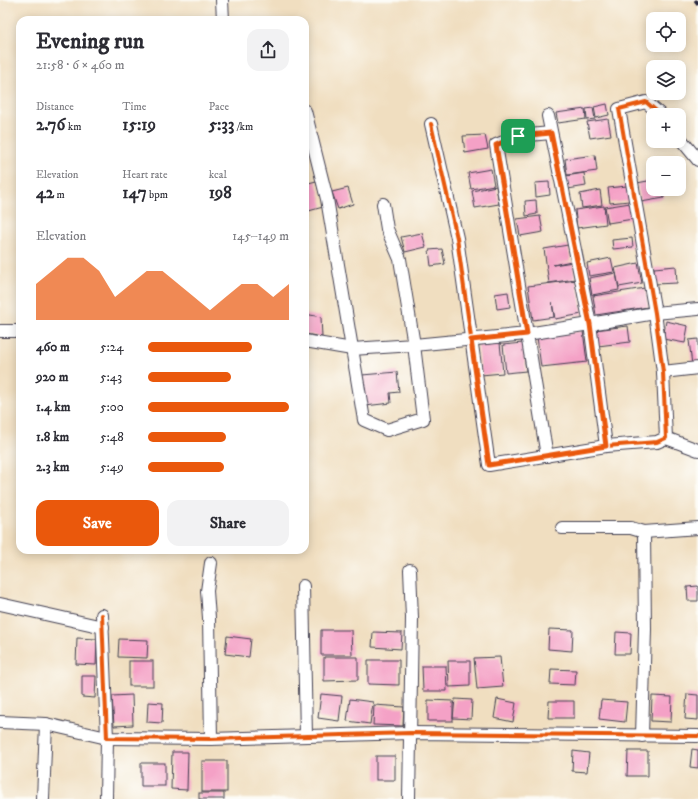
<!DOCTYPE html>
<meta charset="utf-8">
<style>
:root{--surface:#fff;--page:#f2f2f3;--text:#2b2b33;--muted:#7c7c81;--accent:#ea580c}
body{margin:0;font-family:"IM FELL DW Pica",serif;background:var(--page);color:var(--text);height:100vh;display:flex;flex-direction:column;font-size:15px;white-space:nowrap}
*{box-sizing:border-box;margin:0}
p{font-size:13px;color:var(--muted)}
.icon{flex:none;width:22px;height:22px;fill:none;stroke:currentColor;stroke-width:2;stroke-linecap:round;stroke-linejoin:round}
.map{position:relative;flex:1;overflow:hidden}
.sheet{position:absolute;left:16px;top:16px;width:293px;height:538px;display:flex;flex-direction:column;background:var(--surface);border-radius:12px;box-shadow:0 2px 10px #0003}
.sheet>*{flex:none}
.tools{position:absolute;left:646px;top:12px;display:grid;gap:8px}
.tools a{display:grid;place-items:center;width:40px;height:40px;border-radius:8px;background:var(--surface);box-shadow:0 2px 10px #0003;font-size:20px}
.pin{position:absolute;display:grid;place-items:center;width:34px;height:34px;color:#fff;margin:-17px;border-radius:8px;box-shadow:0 2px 6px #0006}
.round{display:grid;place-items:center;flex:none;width:42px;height:42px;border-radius:12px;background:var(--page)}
.overview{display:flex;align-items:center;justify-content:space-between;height:68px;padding:0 20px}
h1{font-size:22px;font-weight:700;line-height:30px}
.stats{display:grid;grid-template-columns:repeat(3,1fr);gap:6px;height:68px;padding:4px 20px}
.stats div{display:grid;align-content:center}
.stats b{font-size:17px;font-weight:700}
.stats small{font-size:11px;font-weight:400}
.stats p{font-size:11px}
.chart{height:112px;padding:8px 20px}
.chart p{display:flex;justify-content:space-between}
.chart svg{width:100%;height:72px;margin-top:4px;fill:var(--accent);opacity:.7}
.action{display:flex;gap:8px;margin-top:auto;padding:8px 20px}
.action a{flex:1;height:46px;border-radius:12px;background:var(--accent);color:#fff;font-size:16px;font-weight:700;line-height:46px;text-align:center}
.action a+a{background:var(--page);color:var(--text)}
ul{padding:0 20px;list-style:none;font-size:13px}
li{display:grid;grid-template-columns:64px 48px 1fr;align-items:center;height:30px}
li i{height:10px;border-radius:5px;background:var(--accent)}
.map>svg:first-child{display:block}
.building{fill:#f4a1c6}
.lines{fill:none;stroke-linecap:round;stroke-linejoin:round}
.street-casing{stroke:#413e4f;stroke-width:14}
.street{stroke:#fff;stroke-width:12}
.rail{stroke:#22223b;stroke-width:3;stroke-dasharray:6 3;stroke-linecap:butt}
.cycleway-casing{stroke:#fdfcf7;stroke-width:6}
.cycleway{stroke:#e8590c;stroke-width:4}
.route-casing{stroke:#fff;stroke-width:8}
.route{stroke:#ea580c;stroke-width:5}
</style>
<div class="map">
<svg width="698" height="799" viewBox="0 0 698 799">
<rect width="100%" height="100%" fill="#fdfcf7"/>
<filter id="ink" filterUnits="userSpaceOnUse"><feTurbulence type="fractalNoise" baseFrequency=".025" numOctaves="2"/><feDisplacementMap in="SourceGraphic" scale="8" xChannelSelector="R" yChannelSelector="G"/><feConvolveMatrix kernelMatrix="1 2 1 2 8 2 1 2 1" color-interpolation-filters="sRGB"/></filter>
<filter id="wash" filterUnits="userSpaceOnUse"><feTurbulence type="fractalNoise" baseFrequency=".012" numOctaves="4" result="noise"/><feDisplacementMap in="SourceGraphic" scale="16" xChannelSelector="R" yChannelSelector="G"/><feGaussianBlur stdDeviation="0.9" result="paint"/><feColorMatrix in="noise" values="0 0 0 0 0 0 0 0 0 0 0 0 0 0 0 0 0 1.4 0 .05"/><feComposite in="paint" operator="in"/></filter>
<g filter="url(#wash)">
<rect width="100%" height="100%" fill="#f0dec0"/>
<g id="blocks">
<g class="building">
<polygon points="607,104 609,115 596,118 594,107"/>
<polygon points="593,108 595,119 587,120 586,109"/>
<polygon points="585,109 586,119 558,123 556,113"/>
<polygon points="608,119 611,135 590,138 587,122"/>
<polygon points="485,135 488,149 465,153 463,136"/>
<polygon points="595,155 597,171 567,175 565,159"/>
<polygon points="491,169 494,185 471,189 468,173"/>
<polygon points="584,173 586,186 568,189 566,176"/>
<polygon points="653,180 653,189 663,189 664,198 641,202 637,183"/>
<polygon points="316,181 323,207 305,212 305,184"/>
<polygon points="549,182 550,195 536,197 535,183"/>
<polygon points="496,186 499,204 475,208 472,191"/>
<polygon points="627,186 629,201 610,203 608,188"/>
<polygon points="348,188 353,204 338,209 332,192"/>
<polygon points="600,190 602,205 582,208 580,194"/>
<polygon points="536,200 537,214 526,216 525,201"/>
<polygon points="630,203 633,219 608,223 605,207"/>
<polygon points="604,206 606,224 577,228 575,210"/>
<polygon points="540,216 543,232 520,236 517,219"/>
<polygon points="422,233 426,247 405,252 401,237"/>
<polygon points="632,238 633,247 613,249 612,240"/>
<polygon points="568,245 571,261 553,265 573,262 575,279 549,283 544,249"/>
<polygon points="442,249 445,264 431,266 429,250"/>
<polygon points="611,258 614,272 589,276 587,263"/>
<polygon points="638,263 642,283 619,287 615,268"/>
<polygon points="676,266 677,283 655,284 654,268"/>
<polygon points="616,273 619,290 592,295 589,278"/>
<polygon points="577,280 582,314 555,319 552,302 554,317 533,320 528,286"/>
<polygon points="645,288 648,307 596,315 593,296"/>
<polygon points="508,292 510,307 497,309 495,294"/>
<polygon points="305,314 321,317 322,337 305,334"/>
<polygon points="666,321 688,326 685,343 663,339"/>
<polygon points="628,326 630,342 598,346 595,330"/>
<polygon points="583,331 587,362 541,367 537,337"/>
<polygon points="698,339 698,364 692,365 689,340"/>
<polygon points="500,343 503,373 481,375 478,345"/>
<polygon points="523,343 526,371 506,373 503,345"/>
<polygon points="397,372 399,392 390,393 391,403 365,406 362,375"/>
<polygon points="698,586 698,601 688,601 687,587"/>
<polygon points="549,629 573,630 572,651 548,649"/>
<polygon points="321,630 351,630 352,655 321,655"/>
<polygon points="373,632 402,633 401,649 372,647"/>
<polygon points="616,632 631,633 630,654 615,654"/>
<polygon points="227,636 251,639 249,657 225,654"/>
<polygon points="77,638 97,639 96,665 76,664"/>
<polygon points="119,639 148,640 147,658 118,657"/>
<polygon points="324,657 358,657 358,680 324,681"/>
<polygon points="500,657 503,687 477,689 474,658"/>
<polygon points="368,660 399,660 399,685 368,684"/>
<rect x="129" y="661" width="24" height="25"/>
<polygon points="448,661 470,661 470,686 449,687"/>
<polygon points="422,666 446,666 447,691 423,691"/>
<polygon points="551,669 576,670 575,685 550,684"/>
<polygon points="82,676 96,676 95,698 82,697"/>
<polygon points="321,694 342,696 339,721 318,718"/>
<polygon points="687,694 698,695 698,720 685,719"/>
<polygon points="132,695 133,725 114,726 112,696"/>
<polygon points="652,696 672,697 671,722 651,721"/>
<polygon points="350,699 373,702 370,724 347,721"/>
<polygon points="455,699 472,700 471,719 453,718"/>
<polygon points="497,699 516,703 513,722 494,718"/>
<polygon points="428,700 453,701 453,721 428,721"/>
<polygon points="601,700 627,702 625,722 599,719"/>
<polygon points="549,701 574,701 574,718 548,718"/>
<polygon points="148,702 163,703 162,723 147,722"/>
<polygon points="374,705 404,707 403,726 373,725"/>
<polygon points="692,749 698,750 698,768 690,767"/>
<polygon points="573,751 589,753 587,772 572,771"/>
<polygon points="628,751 648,751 648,776 627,776"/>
<polygon points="172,752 188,752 187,790 171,789"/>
<rect x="376" y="756" width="19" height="24"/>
<rect x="202" y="761" width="25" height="31"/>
<rect x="141" y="763" width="24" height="23"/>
<rect x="199" y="793" width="25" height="6"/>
</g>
</g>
</g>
<g filter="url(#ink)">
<use href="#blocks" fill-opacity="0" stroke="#413e4f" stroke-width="1"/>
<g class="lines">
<g class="street-casing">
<g id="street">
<polyline points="222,0 223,20"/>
<polyline points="305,111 327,199 364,420 387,430 423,419 414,345 400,259 387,229 383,204"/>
<polyline points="548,116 590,324 655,313 698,309"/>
<polyline points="431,124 457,238 489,465 606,446 657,442 666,438 663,372 655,313 619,109 646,102 661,115"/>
<polyline points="679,137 698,160"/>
<polyline points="0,331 20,331"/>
<polyline points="305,341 352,349 414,345 527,334 496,145 518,136 551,133"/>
<polyline points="663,372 698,368"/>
<polyline points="666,438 698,450"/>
<polyline points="547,456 527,334 590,324 606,446"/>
<polyline points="562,528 631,528 644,532 698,528"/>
<polyline points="303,586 306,736"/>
<polyline points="0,604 103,627"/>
<polyline points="102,615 107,738 211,739 410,733 698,736"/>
<polyline points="0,722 46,724 107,738 106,799"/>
<polyline points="642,736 645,629 644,532"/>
<polyline points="211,739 209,618 207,591 211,563"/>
<polyline points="43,799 46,724"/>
<polyline points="409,799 412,618 410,570"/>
</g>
</g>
<use href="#street" class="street"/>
<polyline class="rail" points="695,0 698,4"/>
<g class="cycleway-casing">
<g id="cycleway">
<polyline points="431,124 457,238 489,465 606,446 657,442 666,438 663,372 655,313 619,109 646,102 661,115"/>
<polyline points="102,615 107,738 211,739 410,733 698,736"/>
</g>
</g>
<use href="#cycleway" class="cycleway"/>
</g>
</g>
<g class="lines" filter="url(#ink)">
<g class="route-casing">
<polygon id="route" points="551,133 590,324 606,446 489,465 471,340 527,334 496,145 518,136"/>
</g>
<use href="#route" class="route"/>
</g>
</svg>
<div class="tools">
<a><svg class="icon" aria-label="locate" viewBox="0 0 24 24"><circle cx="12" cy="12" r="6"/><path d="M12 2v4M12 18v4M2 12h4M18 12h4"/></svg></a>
<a><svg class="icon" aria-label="layers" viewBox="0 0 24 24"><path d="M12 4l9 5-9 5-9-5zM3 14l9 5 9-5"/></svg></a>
<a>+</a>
<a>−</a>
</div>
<div class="pin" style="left:518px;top:136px;background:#1e9e55"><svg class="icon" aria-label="arrive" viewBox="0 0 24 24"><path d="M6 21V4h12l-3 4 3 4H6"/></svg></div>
<section class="sheet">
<div class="overview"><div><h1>Evening run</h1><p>21:58 · 6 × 460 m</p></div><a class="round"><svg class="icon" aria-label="share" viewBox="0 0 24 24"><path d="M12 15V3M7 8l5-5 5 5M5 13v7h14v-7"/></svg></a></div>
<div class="stats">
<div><p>Distance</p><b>2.76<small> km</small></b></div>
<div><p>Time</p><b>15:19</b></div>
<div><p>Pace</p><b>5:33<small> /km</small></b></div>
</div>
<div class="stats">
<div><p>Elevation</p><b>42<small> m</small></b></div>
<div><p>Heart rate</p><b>147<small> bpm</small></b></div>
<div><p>kcal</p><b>198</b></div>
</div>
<div class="chart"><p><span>Elevation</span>145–149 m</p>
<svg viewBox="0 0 160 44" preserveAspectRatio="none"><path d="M0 44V22L10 14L20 6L30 6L40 14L50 30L60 22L70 14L80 14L90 22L100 30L110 38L120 30L130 22L140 22L150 30L160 22V44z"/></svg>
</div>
<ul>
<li><b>460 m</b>5:24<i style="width:74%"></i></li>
<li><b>920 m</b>5:43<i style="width:59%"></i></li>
<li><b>1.4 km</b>5:00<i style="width:100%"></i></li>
<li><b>1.8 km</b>5:48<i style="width:55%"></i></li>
<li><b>2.3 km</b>5:49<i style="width:54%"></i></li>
</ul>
<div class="action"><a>Save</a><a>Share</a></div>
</section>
</div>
